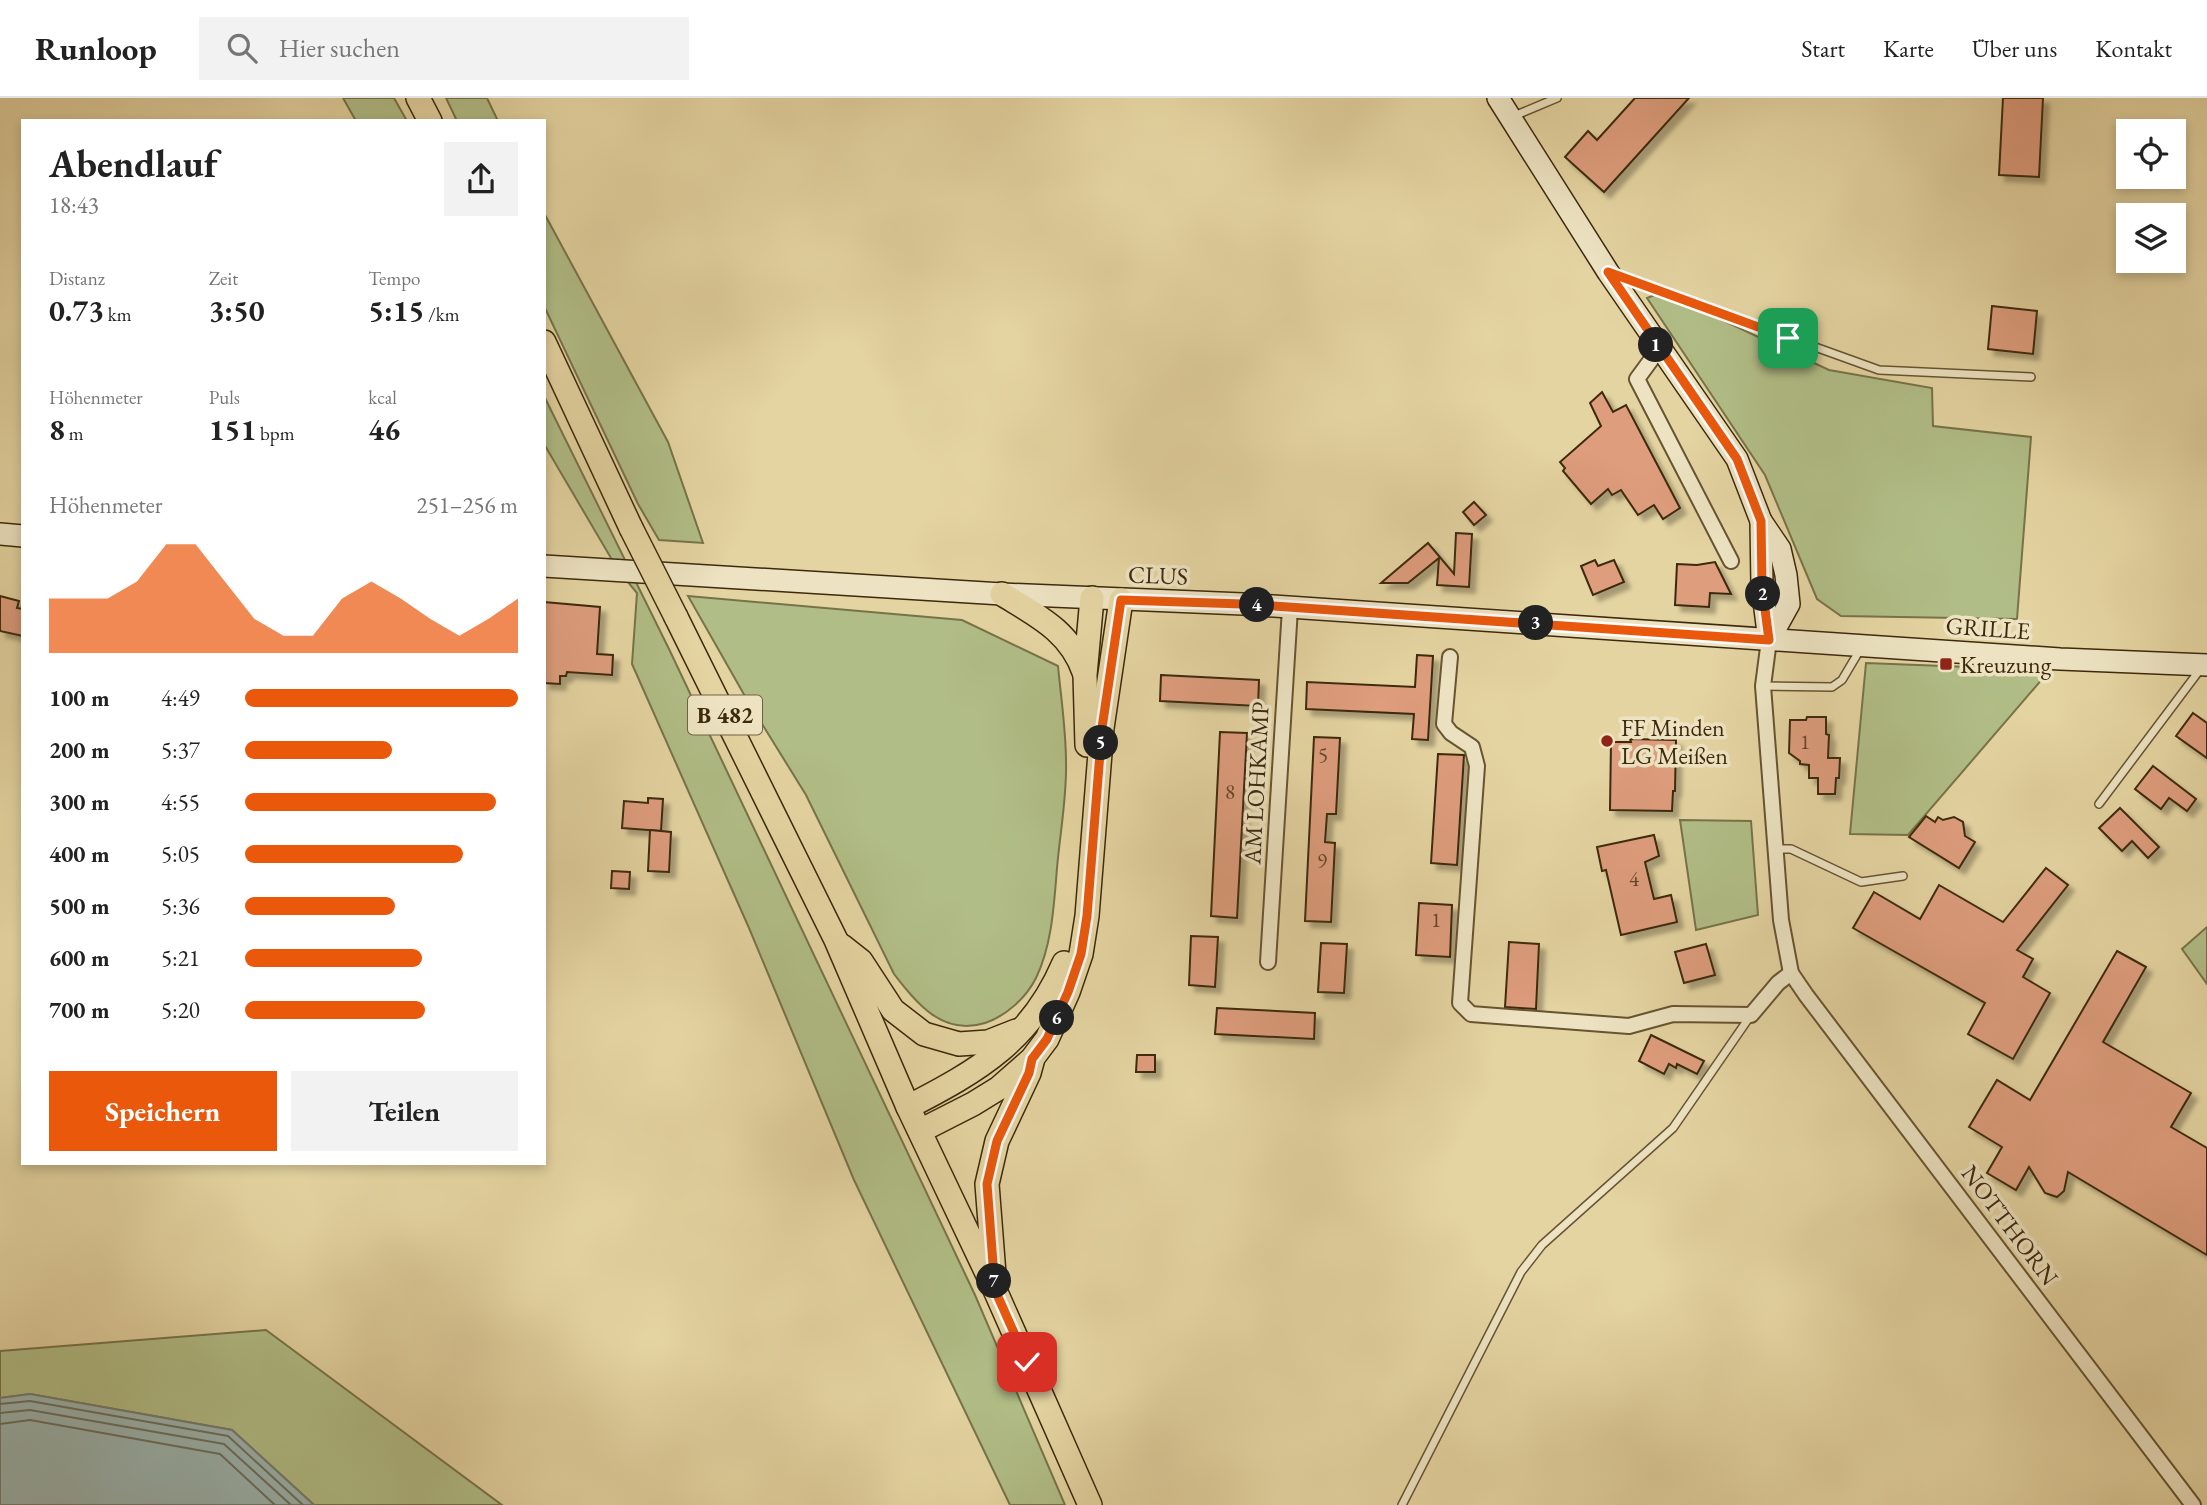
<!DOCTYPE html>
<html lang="de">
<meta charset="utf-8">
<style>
:root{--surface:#fff;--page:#f2f2f2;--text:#222;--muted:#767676;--line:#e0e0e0;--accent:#ea580c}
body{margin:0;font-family:"EB Garamond",serif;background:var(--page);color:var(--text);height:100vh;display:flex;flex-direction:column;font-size:26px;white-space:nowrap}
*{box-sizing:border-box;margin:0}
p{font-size:23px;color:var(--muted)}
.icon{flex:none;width:38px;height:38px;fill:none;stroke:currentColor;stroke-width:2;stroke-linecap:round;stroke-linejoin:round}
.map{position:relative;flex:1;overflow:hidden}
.drawer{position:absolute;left:21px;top:21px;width:525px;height:1046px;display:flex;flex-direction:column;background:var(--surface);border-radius:0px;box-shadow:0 4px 10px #0003}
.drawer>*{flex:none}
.controls{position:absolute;left:2116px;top:21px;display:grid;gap:14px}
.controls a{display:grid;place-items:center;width:70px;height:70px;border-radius:0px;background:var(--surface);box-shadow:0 4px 10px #0003;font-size:35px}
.pin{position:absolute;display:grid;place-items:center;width:60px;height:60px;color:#fff;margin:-30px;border-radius:14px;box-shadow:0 4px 10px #0006}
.km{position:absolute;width:35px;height:35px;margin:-18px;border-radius:50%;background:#222;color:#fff;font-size:19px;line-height:35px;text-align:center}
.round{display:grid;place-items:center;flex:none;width:74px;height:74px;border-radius:0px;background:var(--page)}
.head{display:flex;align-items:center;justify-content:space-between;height:119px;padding:0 28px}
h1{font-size:38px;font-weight:700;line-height:52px}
.metrics{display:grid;grid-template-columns:repeat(3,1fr);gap:10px;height:119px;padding:7px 28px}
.metrics div{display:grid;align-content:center}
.metrics b{font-size:30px;font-weight:700}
.metrics small{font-size:19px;font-weight:400}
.metrics p{font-size:19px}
.chart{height:196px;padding:14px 28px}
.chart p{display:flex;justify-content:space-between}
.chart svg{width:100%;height:126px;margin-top:7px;fill:var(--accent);opacity:.7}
.primary-button{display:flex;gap:14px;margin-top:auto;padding:14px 28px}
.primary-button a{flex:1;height:80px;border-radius:0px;background:var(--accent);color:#fff;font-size:28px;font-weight:700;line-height:80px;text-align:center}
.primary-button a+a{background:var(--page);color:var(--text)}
ul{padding:0 28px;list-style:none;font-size:23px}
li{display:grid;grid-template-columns:112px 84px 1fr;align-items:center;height:52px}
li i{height:18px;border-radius:9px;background:var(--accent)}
header{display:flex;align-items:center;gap:42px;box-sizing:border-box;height:98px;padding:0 35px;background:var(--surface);border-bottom:2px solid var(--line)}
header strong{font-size:33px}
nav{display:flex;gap:38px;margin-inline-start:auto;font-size:24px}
.search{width:490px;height:63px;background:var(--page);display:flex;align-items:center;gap:18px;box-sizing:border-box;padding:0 24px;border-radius:0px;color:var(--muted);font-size:26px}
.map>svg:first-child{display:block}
.green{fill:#b1bd86;stroke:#777349;stroke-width:2}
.water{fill:#9ab5b1;stroke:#757d6f;stroke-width:2}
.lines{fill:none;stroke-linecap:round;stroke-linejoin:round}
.shore{stroke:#6c6f5e;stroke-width:2}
.building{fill:#de9d7d;stroke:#3d290c;stroke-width:2;filter:url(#shadow)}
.lane-casing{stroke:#675431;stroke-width:10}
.street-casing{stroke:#675431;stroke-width:18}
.secondary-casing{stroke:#3d290c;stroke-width:24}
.primary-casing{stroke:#3d290c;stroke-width:26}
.lane{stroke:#ede3c2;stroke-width:7}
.street{stroke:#ede3c2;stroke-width:14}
.secondary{stroke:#ede3c2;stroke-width:21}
.primary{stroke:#e4d4a1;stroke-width:23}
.primary-bridge-casing{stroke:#3d290c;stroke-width:26;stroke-linecap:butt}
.primary-bridge{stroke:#e4d4a1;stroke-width:23}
.route-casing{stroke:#fff;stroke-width:14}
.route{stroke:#ea580c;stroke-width:9}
.poi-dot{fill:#8f2418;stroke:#ede3c2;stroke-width:2.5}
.labels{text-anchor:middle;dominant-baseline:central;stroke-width:7;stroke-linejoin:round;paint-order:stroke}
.number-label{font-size:21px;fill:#654628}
.shield{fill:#ede3c2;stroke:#726143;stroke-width:2}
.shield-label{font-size:23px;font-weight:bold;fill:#3d290c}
.street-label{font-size:24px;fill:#3d290c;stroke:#ede3c2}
.poi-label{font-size:24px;fill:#3d290c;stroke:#ede3c2;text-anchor:start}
</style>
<header>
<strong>Runloop</strong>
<div class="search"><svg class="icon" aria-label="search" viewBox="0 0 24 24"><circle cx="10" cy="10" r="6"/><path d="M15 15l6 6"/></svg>Hier suchen</div>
<nav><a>Start</a><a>Karte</a><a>Über uns</a><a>Kontakt</a></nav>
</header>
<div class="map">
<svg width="2207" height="1407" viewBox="0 0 2207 1407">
<defs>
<filter id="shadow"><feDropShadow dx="6" dy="6" stdDeviation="2" flood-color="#0004"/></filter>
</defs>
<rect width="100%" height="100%" fill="#e4d4a1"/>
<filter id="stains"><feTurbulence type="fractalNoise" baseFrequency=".00286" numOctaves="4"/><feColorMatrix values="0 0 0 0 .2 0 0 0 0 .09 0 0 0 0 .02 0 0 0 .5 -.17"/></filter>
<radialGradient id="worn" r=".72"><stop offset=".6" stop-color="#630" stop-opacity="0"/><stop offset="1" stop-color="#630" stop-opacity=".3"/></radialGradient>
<g class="green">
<polygon points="343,0 394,0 407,23 356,23"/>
<polygon points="446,0 487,0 498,23 457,23"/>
<polygon points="544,115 668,344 703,445 659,442 638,406 544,208"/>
<polygon points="1662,194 1829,272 1932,290 1933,328 2031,339 2017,521 1841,518 1817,501 1765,377 1647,200"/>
<polygon points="544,298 669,551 975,1197 1065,1407 1010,1407 854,1082 749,830 632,566 637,495 618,472 544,346"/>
<path d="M 688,498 L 962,522 L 1058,568 C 1061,600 1066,632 1066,664 C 1067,699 1060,735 1057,770 C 1054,807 1052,847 1036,880 C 1026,900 1006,918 985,925 C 943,938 917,906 894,876 L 806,697 L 746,600 Z"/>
<polygon points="1866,565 2050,572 1908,737 1850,736"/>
<polygon points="1680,722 1751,723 1758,817 1696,832"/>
<polygon points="2207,829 2207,886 2182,851"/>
<polygon points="266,1232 502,1407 314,1407 232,1332 30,1296 0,1300 0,1253"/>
</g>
<polygon class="water" points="30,1296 232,1332 314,1407 0,1407 0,1300"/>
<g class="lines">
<g class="shore">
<polyline points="0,1306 30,1303 228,1338 303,1407"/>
<polyline points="0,1315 30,1312 224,1346 291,1407"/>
<polyline points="0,1326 30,1322 220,1356 275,1407"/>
</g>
</g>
<g class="building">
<polygon points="1635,0 1689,0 1604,94 1565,59 1588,33 1597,42"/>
<polygon points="2003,0 2043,0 2039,79 1999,77"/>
<polygon points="1992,208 2037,213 2033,256 1988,251"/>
<polygon points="1602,294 1613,314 1626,307 1680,410 1663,421 1654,407 1638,417 1621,392 1612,397 1608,391 1591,406 1563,373 1565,370 1560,364 1601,328 1590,305"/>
<polygon points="1474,404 1486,417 1474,427 1463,414"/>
<polygon points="1456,435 1472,436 1469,489 1437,487 1439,460 1408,485 1381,485 1428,445 1454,476"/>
<polygon points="1595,462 1598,468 1614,462 1624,484 1593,497 1581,468"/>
<polygon points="1715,464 1731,496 1710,495 1709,509 1675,507 1677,466 1697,467"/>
<polygon points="0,498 19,503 17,510 23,511 23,538 0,533"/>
<polygon points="544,504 600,509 597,556 613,557 612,577 567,574 566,578 560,578 560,586 544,585"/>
<polygon points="1417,557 1433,558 1428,642 1412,641 1414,616 1306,611 1307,584 1415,589"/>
<polygon points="1161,577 1259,582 1258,608 1160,603"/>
<polygon points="2193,615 2207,625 2207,660 2176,638"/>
<polygon points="1807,619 1826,619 1826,636 1829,637 1828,660 1840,660 1839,680 1836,680 1835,696 1818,696 1818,680 1809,680 1809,667 1800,666 1800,663 1789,655 1790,622 1806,622"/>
<polygon points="1220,634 1247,635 1237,820 1211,818"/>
<polygon points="1314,639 1340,640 1336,716 1327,716 1325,744 1335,745 1331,824 1305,823"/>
<polygon points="1630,641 1676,642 1675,693 1673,693 1672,713 1610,712 1611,644 1631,644"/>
<polygon points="1438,656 1464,657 1457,767 1431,765"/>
<polygon points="2153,668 2196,701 2187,713 2169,700 2161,711 2135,691"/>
<polygon points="648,700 663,701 661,733 622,730 624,703 648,705"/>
<polygon points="2120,710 2159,749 2148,760 2132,743 2122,753 2099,730"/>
<polygon points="1926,718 1935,724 1938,719 1943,722 1954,719 1963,724 1965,738 1975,744 1959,770 1909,739"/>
<polygon points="650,732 671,734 669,774 648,773"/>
<polygon points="1654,737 1659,758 1645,764 1654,801 1671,797 1677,824 1621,837 1606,772 1602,773 1597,749"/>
<polygon points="2046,770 2068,787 2017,852 2033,861 2023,879 2050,895 2013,961 1968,936 1985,905 1853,830 1874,794 1920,821 1939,787 2003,824"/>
<polygon points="612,773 630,774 629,791 611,790"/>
<polygon points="1419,805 1452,807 1450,859 1416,857"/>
<polygon points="1191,838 1218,839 1215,889 1189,887"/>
<polygon points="1509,844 1539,846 1536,911 1505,909"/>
<polygon points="1321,845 1347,846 1344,895 1318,894"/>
<polygon points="1706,846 1715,877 1684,885 1675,854"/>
<polygon points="2117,853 2146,869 2103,944 2191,995 2171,1029 2207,1050 2207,1157 2068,1074 2064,1093 2057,1099 2045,1095 2029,1069 2016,1092 1987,1075 2002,1049 1969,1029 1997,982 2030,1002"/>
<polygon points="1217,910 1315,915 1314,941 1215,936"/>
<polygon points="1651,937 1704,963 1697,976 1677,966 1676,970 1669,966 1664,976 1639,963"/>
<polygon points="1137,957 1155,957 1155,974 1136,974"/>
</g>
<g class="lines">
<g class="lane-casing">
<g id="lane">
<polyline points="1514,18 1557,0"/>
<polyline points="1618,178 1879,272 2031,279"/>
<polyline points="1763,588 1832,589 1842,582 1861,550"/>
<polyline points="2099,706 2202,569"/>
<polyline points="1776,751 1791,751 1861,784 1903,778"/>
<polyline points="1402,1407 1521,1174 1542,1147 1673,1030 1751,917"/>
</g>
</g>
<g class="street-casing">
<g id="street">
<polyline points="1659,251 1637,281 1731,463"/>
<polyline points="1769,542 1763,588 1781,822 1791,875 1806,897 2193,1407"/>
<polyline points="1450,559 1444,626 1451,635 1472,649 1477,668 1460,905 1471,916 1629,928 1673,916 1751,917 1778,885 1791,875"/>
<polyline points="1268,864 1290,510"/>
</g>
</g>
<g class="secondary-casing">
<g id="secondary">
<polyline points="1498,0 1608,174 1737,361 1761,423 1780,451 1786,477 1789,506 1769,542"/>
<polyline points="1761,423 1762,488 1769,542"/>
<polyline points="0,436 23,438"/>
<polyline points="544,468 1002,496 1243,506 2060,561 2207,567"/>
</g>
</g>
<g class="primary-casing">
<g id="primary">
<polyline points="418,0 430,23"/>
<polyline points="544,244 631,430"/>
<path d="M 1002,496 C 1036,517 1070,533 1084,574"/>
<polyline points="676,519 836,842 908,1009 995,1192 1090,1407"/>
<polyline points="1087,647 1085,577 1092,500"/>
<polyline points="842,848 861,863 893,912 924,936 959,946 988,944 1016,933"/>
<path d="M 908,1009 C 980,972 1031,942 1064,865"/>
<polyline points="920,1033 973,1006 999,990 1032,961 1047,941 1068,894 1081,856 1087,818 1102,630 1121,502"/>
<polyline points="994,1176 987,1086 997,1043 1029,975 1032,964"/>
</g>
</g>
<use href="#lane" class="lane"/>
<use href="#street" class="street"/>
<use href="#secondary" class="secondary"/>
<use href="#primary" class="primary"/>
<g class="primary-bridge-casing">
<polyline id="primary-bridge" points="631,430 676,519"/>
</g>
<use href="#primary-bridge" class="primary-bridge"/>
</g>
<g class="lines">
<g class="route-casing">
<polyline id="route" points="1027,1264 995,1192 987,1086 997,1043 1029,975 1032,961 1047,941 1068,894 1081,856 1087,818 1102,630 1121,502 1243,506 1769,542 1762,488 1761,423 1737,361 1608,174 1788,240"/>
</g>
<use href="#route" class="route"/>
</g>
<g class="poi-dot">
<rect x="1939" y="559" width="14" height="14" rx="3.5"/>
<circle cx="1607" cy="643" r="7"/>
</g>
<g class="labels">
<g class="number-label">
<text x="1805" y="643">1</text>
<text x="1323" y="656">5</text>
<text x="1230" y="693">8</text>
<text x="1322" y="762">9</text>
<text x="1634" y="780">4</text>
<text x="1436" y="821">1</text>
</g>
<rect class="shield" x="688" y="597.5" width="74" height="39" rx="5"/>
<g class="shield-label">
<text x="725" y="617">B 482</text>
</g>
<g class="street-label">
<text transform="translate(1158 477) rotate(2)">CLUS</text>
<text transform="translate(1988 530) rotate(4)">GRILLE</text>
<text transform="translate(1256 685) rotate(-87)">AM LOHKAMP</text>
<text transform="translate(2010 1127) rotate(53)">NOTTHORN</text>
</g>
<g class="poi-label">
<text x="1960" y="566">Kreuzung</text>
<text x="1621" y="629">FF Minden<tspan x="1621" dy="28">LG Meißen</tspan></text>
</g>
</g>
<rect width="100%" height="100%" filter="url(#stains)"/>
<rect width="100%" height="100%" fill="url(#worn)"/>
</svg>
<div class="controls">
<a><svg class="icon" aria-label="locate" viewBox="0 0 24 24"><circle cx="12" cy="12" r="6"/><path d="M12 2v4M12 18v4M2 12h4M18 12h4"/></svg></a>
<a><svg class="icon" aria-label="layers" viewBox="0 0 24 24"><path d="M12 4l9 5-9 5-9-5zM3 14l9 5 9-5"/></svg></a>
</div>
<div class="pin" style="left:1788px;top:240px;background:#1e9e55"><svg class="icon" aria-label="arrive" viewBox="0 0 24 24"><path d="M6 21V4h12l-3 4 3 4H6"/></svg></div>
<div class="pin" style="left:1027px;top:1264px;background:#d93025"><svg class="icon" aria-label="check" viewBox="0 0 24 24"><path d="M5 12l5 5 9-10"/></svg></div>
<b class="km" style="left:1656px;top:247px">1</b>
<b class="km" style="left:1763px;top:496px">2</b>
<b class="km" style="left:1536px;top:525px">3</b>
<b class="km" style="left:1257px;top:507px">4</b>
<b class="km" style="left:1101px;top:645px">5</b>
<b class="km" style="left:1057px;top:920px">6</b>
<b class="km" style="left:994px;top:1183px">7</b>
<section class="drawer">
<div class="head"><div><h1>Abendlauf</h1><p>18:43</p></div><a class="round"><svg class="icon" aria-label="share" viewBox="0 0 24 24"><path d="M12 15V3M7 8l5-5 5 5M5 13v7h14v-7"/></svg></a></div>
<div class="metrics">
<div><p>Distanz</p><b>0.73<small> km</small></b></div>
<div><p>Zeit</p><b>3:50</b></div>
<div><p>Tempo</p><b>5:15<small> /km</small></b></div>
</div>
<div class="metrics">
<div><p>Höhenmeter</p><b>8<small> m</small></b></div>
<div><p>Puls</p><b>151<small> bpm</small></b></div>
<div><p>kcal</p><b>46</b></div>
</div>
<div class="chart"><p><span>Höhenmeter</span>251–256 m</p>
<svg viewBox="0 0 160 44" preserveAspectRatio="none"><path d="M0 44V25L10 25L20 25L30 19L40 6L50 6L60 19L70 32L80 38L90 38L100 25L110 19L120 25L130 32L140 38L150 32L160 25V44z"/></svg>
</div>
<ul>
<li><b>100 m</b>4:49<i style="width:100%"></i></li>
<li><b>200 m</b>5:37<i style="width:54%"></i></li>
<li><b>300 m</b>4:55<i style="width:92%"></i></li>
<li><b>400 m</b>5:05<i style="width:80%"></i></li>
<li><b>500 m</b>5:36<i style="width:55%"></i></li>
<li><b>600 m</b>5:21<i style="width:65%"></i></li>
<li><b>700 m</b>5:20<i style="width:66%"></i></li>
</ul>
<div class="primary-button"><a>Speichern</a><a>Teilen</a></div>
</section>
</div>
